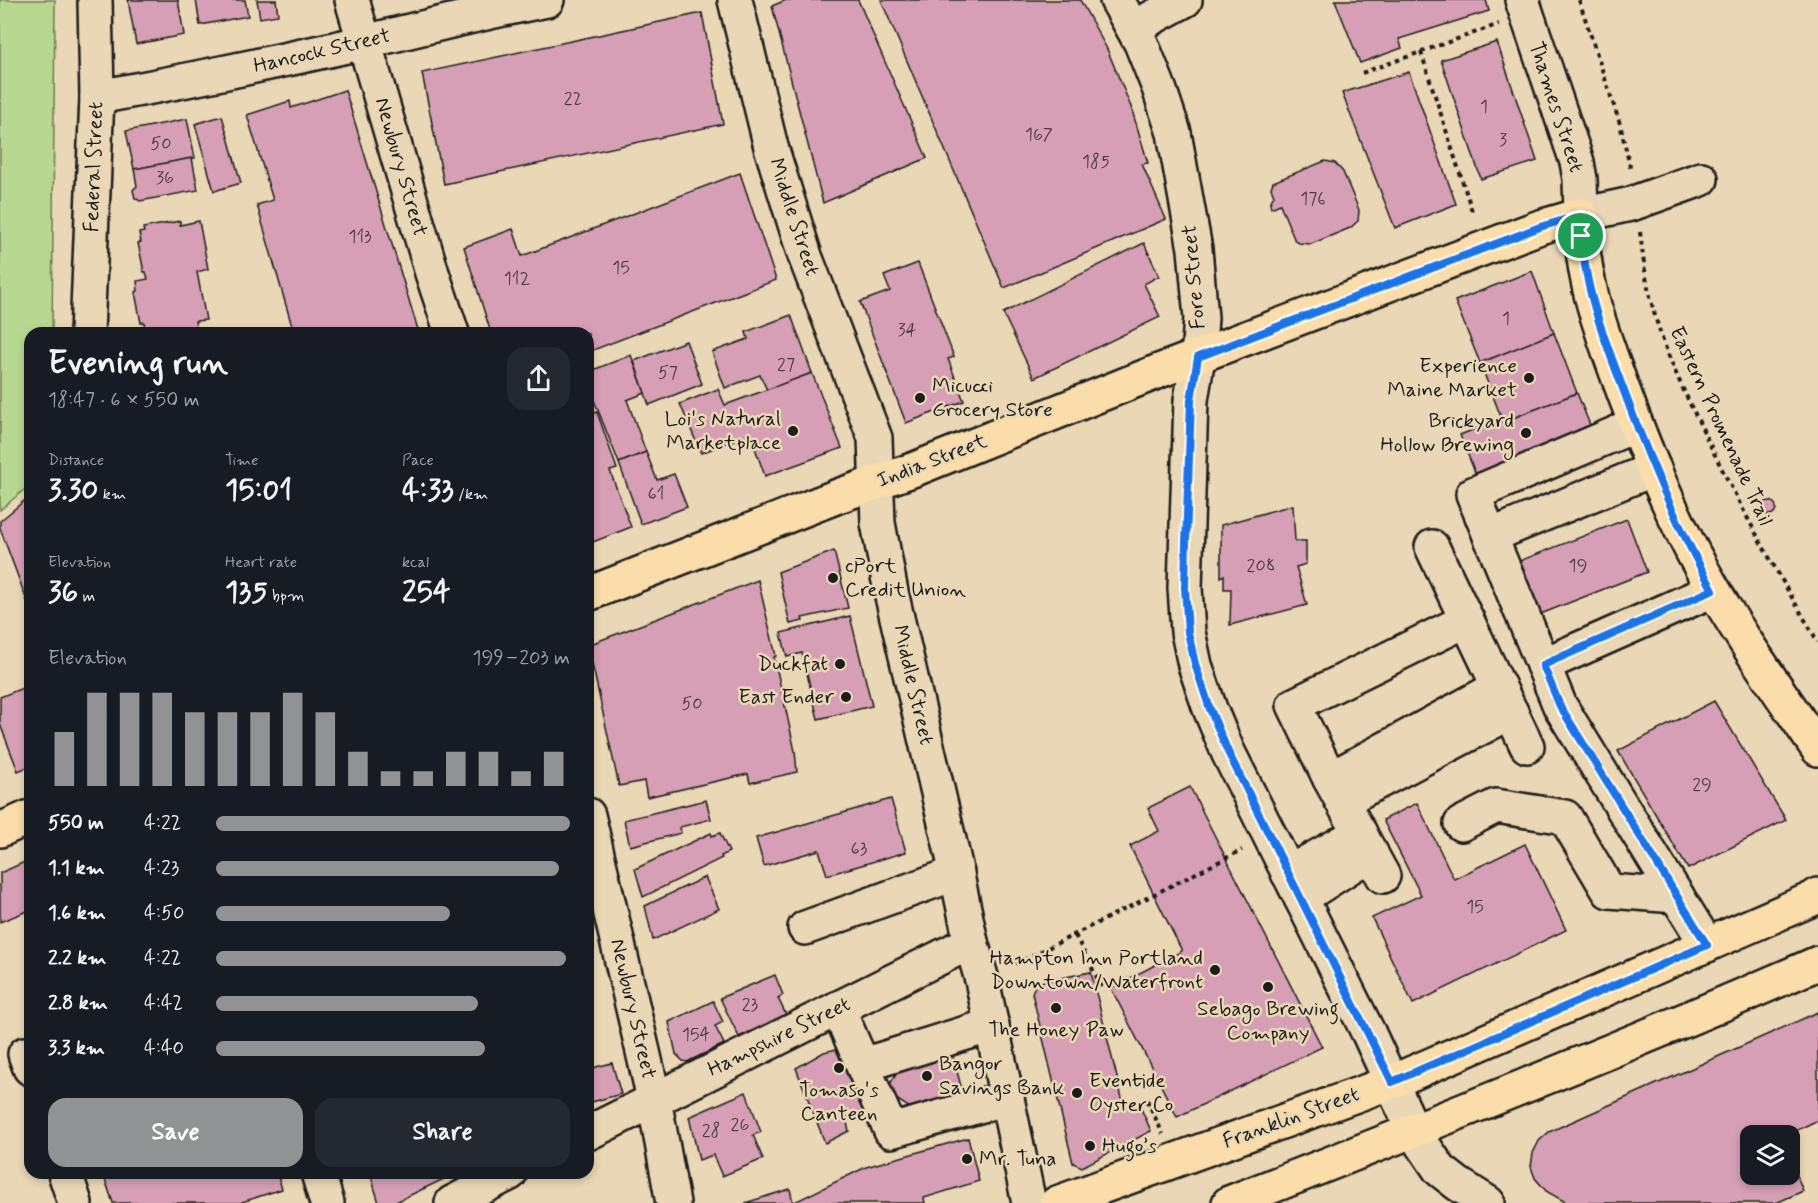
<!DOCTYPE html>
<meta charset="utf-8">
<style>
:root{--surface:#171b24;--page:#242831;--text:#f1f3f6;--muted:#9ea1a6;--accent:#919294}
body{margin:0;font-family:Mynerve,sans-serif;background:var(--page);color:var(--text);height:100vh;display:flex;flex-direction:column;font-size:22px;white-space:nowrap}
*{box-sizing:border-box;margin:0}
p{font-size:20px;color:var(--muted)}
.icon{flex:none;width:33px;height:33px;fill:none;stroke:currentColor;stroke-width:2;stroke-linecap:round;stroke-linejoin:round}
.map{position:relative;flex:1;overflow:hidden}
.details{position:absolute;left:24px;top:327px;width:570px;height:852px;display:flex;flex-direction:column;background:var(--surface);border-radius:18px;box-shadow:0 3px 9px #0003}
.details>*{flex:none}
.fabs{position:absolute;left:1740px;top:1125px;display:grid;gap:12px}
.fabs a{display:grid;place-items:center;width:60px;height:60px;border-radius:12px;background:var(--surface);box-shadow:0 3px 9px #0003;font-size:30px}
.pin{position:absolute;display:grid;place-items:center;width:51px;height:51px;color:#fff;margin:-26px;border:3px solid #fff;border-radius:50%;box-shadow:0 2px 6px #0007}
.round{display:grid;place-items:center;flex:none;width:63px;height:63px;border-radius:18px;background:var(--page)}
.headline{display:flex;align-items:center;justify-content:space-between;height:102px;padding:0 24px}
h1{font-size:33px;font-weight:800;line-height:45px}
.stats{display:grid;grid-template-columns:repeat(3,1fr);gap:9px;height:102px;padding:6px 24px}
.stats div{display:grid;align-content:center}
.stats b{font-size:30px;font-weight:800}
.stats small{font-size:16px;font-weight:400}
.stats p{font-size:16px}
.chart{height:168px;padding:12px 24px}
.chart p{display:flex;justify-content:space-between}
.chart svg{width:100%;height:108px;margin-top:6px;stroke:var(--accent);stroke-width:6}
.primary-button{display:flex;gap:12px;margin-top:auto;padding:12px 24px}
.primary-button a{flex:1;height:69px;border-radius:18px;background:var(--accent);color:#fff;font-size:24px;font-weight:800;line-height:69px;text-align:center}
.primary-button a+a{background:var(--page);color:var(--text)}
ul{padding:0 24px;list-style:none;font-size:20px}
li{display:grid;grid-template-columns:96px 72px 1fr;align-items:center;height:45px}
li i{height:15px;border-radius:8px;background:var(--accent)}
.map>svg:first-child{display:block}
.green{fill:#b8d891;stroke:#6a7a56;stroke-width:1.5}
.building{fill:#d69fb5;stroke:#1c1c1c;stroke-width:1.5}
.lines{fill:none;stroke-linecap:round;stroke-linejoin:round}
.minor-casing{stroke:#1c1c1c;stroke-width:38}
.major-casing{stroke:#1c1c1c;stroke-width:38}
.path{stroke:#1c1c1c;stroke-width:4;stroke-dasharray:4.5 4.5;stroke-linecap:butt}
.minor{stroke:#ead7b5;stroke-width:33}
.major{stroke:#faddab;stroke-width:33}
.route-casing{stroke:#fff;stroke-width:12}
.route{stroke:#1a73e8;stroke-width:8}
.poi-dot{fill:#1c1c1c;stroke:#ead7b5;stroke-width:2}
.labels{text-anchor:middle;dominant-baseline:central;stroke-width:5;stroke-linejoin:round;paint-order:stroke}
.number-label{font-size:18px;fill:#4a3d42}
.street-label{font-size:21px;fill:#1c1c1c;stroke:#ead7b5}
.poi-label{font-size:21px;fill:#1c1c1c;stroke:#ead7b5;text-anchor:end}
</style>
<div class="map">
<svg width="1818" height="1203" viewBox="0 0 1818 1203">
<rect width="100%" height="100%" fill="#ead7b5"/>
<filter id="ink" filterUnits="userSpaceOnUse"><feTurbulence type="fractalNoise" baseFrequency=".0167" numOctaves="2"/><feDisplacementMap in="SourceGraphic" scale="12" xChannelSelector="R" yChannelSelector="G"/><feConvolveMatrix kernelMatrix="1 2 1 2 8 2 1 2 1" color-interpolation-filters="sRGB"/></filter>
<g filter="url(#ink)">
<polygon class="green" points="0,0 55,0 52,333 30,333 30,485 0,510"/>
<g class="building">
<polygon points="128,0 178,0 184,35 136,44"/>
<polygon points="196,0 245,0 248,16 200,25"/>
<polygon points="257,0 276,0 278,15 260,18"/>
<polygon points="786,0 858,0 927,158 823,203 772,6"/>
<polygon points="881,0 1080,0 1107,49 1131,107 1148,163 1142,164 1166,219 1004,288"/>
<polygon points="1335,0 1486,0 1489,11 1399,39 1402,48 1360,63"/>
<polygon points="702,13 723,124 444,184 422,73"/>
<polygon points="1497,42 1537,161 1481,179 1441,60"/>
<polygon points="1409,72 1456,204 1395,228 1342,93"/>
<polygon points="345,90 419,333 294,333 257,205 273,200 247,115 290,101 291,108"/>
<polygon points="222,116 241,183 214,191 195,124"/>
<polygon points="187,119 195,158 134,169 126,131"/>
<polygon points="192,158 198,190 140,201 135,198 133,190 137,186 134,169"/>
<polygon points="1325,161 1335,163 1343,172 1359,210 1358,221 1350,228 1311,244 1299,243 1295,241 1280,204 1271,208 1270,203 1274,195 1271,188 1273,182"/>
<polygon points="740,173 776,280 588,352 588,333 491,333 464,247 513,229 522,256"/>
<polygon points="180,221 180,225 199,221 208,269 197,272 206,320 195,321 197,333 135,333 135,331 145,329 144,322 141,323 135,292 138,291 137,281 148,279 146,272 144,272 138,243 141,242 139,233 144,232 143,228"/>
<polygon points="1144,243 1159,276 1144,284 1160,317 1034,378 1003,313"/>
<polygon points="918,263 954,357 948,359 964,401 906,423 860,302 890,291 884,276"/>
<polygon points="1532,271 1554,333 1480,363 1455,301"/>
<polygon points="791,315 812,373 767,390 760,375 725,388 712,352 748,339 746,332"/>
<polygon points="1554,333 1577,393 1503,422 1480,363"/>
<polygon points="686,341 702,384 649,405 634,361"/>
<polygon points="631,355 645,393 627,400 646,452 619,463 590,390 588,391 588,372"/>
<polygon points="812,373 842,448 765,476 750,434 701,453 680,404 718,389 725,405"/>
<polygon points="1577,393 1592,430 1476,475 1460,435 1500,419 1501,422 1503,422"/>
<polygon points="597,412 617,469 610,471 631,527 588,544 588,416"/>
<polygon points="646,452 657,480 674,474 687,507 641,524 619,463"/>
<polygon points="30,496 30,609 0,528 0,521"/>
<circle cx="1769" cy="508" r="7"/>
<polygon points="1293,505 1295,541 1306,541 1306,564 1296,567 1307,605 1230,625 1231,589 1224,589 1224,575 1221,577 1221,525"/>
<polygon points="1627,519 1647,572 1533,617 1512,564"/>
<polygon points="834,551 848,608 802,618 803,621 790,624 778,572"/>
<polygon points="758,580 776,656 774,657 795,751 797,772 750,783 748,774 647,797 644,781 619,786 588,645"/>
<polygon points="850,616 872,706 818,719 802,653 787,657 781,633"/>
<polygon points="30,685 30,766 18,771 0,724 0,697"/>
<polygon points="1714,701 1786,820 1688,869 1618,751"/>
<polygon points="1190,787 1322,1047 1177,1117 1111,988 1182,951 1130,846 1159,831 1148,808"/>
<polygon points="891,799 906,852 827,875 819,850 764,866 756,838"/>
<polygon points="706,800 711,819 680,827 681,833 630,846 624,820"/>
<polygon points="1417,803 1454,879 1525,844 1566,930 1413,1004 1372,918 1421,895 1383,820"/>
<polygon points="711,833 712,836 720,833 729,852 721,856 722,858 643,897 635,869"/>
<polygon points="27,861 30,869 30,910 0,922 0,873"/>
<polygon points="705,877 719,909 653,940 645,906"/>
<polygon points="1091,972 1123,1102 1139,1104 1151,1131 1082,1167 1073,1163 1032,993 1036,983"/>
<polygon points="775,975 783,995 778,998 786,1015 739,1037 720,998"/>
<polygon points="713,1001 723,1022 715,1026 724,1044 687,1062 683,1061 676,1054 669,1022"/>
<polygon points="1818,1012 1818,1120 1785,1136 1750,1136 1750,1174 1790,1174 1790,1158 1803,1191 1776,1203 1567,1203 1546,1191 1535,1178 1531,1167 1533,1153 1539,1141 1549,1132"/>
<polygon points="841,1048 868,1110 846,1118 849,1131 825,1143 796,1068 824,1052"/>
<polygon points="953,1056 963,1094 910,1108 893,1097 890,1084 900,1068"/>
<polygon points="612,1063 621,1094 588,1103 588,1069"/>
<polygon points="746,1092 761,1132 753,1135 763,1159 722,1176 713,1155 699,1160 689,1117"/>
<polygon points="968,1138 979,1181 924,1198 925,1203 745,1203 790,1189 793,1203 866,1167"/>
<polygon points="103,1173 277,1173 282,1189 242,1202 242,1203 113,1203"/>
<polygon points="370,1173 454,1173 454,1174 394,1203 379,1203"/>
</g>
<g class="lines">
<g class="minor-casing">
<g id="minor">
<polyline points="352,0 432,273 452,333"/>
<polyline points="735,0 771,147 805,256 875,438 878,523 891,592 954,861 971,942 982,980 1029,1203"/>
<polyline points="1117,0 1141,43 1159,88 1174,133 1195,249 1201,318 1198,357 1191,400 1185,588 1188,632 1195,665 1210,709 1228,752 1369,1034 1413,1130 1440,1170 1458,1184 1488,1203"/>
<polyline points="1522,0 1577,162 1580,179 1581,215 1631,204 1701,179"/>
<polyline points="1133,28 1185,0"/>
<path d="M 97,97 C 187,81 276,62 365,42 C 425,27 485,12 547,0"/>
<polyline points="87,333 97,97 95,0"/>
<polyline points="1636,425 1473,494 1560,706 1707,945"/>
<polyline points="1490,536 1654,469"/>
<polyline points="1432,547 1527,746"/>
<polyline points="1543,665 1713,590"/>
<polyline points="1330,779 1499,687"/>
<polyline points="1342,801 1511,712"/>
<polyline points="588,815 654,1099 673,1203"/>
<polyline points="1461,824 1496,806 1565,817 1609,891 1677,896"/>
<polyline points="1288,873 1360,833"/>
<polyline points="1383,876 1330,779 1294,705 1467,620"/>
<polyline points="1301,898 1371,853"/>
<polyline points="805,928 957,873"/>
<polyline points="838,1008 891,1131 1007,1098"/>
<polyline points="25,1054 30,1068"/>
<polyline points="863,1065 992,1025"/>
<polyline points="588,1133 971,942"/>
<polyline points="65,1173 75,1203"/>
<polyline points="318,1173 327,1203"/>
<polyline points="452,1203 510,1173"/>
</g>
</g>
<g class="major-casing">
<g id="major">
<path d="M 588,594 L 838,496 L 915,469 L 1159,371 L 1540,227 L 1581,215 C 1581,278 1599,324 1620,382 C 1644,447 1670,513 1704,573 C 1738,634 1779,691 1818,749"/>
<polyline points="0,830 30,817"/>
<polyline points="1057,1203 1392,1082 1812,899 1818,895"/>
<path d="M 1229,1203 C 1426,1126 1624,1048 1818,963"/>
</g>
</g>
<g class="path">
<polyline points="1579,0 1620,124 1631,171"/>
<polyline points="1421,52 1472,211"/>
<polyline points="1362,73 1499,24"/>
<path d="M 1640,232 C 1643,255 1645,278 1651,300 C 1661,344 1681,386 1701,426 C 1736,500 1776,571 1818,642"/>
<polyline points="1075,935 1104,991"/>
<polyline points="1016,964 1242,850"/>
<polyline points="1147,1100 1163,1134"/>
</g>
<use href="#minor" class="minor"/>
<use href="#major" class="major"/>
</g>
</g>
<g class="lines" filter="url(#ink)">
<g class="route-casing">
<path id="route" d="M 1581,215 C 1581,280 1600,327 1622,386 C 1648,457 1676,525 1713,590 L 1543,665 L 1560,706 L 1707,945 L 1392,1082 L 1228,752 L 1210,709 L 1195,664 L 1188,632 L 1185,588 L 1186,543 L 1191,400 L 1198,357 L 1540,227 Z"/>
</g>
<use href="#route" class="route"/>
</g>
<g class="poi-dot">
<circle cx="1529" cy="378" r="6"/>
<circle cx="920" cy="398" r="6"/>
<circle cx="793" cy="431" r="6"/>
<circle cx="1526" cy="433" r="6"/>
<circle cx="833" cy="578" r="6"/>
<circle cx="840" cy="664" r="6"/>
<circle cx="846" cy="697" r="6"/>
<circle cx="1215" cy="970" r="6"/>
<circle cx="1268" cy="987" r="6"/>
<circle cx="1056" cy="1008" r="6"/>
<circle cx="839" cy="1068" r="6"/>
<circle cx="927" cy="1076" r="6"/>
<circle cx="1077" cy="1093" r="6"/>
<circle cx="1090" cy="1146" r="6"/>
<circle cx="967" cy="1159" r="6"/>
</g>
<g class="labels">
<g class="number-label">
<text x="573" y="99">22</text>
<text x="1484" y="107">1</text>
<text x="1039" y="135">167</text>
<text x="1503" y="140">3</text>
<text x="161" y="144">50</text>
<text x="1096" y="162">185</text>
<text x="165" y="178">36</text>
<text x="1313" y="199">176</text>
<text x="360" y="237">113</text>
<text x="621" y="268">15</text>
<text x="517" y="279">112</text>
<text x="1506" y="319">1</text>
<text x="907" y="330">34</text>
<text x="786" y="365">27</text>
<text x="668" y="373">57</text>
<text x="656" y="494">61</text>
<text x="1261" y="566">208</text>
<text x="1578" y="566">19</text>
<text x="692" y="704">50</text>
<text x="1702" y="785">29</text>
<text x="859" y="849">63</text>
<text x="1475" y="907">15</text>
<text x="750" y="1005">23</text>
<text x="696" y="1035">154</text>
<text x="740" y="1125">26</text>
<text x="711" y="1131">28</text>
</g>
<g class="street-label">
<text transform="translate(322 51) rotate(-13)">Hancock Street</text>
<text transform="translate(1556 107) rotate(72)">Thames Street</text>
<text transform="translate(94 167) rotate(-88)">Federal Street</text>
<text transform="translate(401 167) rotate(74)">Newbury Street</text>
<text transform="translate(794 217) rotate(72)">Middle Street</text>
<text transform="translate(1194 277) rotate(-95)">Fore Street</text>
<text transform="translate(1721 426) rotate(65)">Eastern Promenade Trail</text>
<text transform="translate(932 461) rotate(-21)">India Street</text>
<text transform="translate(913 685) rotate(77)">Middle Street</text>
<text transform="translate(633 1009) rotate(77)">Newbury Street</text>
<text transform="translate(779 1037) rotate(-26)">Hampshire Street</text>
<text transform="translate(1291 1118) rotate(-20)">Franklin Street</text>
</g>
<g class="poi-label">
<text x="1517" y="366">Experience<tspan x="1517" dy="24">Maine Market</tspan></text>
<text x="932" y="386" text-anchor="start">Micucci<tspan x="932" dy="24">Grocery Store</tspan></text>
<text x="781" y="419">Loi's Natural<tspan x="781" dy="24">Marketplace</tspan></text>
<text x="1514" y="421">Brickyard<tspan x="1514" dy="24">Hollow Brewing</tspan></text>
<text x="845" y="566" text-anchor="start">cPort<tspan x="845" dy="24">Credit Union</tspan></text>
<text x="828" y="664">Duckfat</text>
<text x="834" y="697">East Ender</text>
<text x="1203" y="958">Hampton Inn Portland<tspan x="1203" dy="24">Downtown/Waterfront</tspan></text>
<text x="1268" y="1009" text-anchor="middle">Sebago Brewing<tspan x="1268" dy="24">Company</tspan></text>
<text x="1056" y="1030" text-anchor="middle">The Honey Paw</text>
<text x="939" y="1064" text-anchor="start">Bangor<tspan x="939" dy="24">Savings Bank</tspan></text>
<text x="1089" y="1081" text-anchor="start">Eventide<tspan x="1089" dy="24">Oyster Co</tspan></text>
<text x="839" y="1090" text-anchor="middle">Tomaso's<tspan x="839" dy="24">Canteen</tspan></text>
<text x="1102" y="1146" text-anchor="start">Hugo’s</text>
<text x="979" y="1159" text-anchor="start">Mr. Tuna</text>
</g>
</g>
</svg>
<div class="fabs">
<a><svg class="icon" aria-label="layers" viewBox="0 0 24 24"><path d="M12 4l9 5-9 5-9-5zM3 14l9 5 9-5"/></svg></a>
</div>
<div class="pin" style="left:1581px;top:236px;background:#1e9e55"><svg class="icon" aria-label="arrive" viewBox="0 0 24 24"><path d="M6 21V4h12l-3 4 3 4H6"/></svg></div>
<section class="details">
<div class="headline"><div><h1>Evening run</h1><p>18:47 · 6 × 550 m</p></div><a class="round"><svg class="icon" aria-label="share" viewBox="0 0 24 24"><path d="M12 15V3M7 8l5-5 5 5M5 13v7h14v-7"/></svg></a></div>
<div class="stats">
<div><p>Distance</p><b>3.30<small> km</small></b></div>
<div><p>Time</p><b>15:01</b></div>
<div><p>Pace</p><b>4:33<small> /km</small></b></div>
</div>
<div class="stats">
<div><p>Elevation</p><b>36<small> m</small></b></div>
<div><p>Heart rate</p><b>135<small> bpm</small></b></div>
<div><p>kcal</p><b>254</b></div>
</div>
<div class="chart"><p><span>Elevation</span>199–203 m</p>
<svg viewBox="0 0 160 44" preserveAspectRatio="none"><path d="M5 44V22M15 44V6M25 44V6M35 44V6M45 44V14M55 44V14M65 44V14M75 44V6M85 44V14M95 44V30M105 44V38M115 44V38M125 44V30M135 44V30M145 44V38M155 44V30"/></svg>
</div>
<ul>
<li><b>550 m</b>4:22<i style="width:100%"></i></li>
<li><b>1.1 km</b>4:23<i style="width:97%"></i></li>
<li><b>1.6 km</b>4:50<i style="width:66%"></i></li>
<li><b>2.2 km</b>4:22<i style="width:99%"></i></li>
<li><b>2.8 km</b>4:42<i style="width:74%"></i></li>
<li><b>3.3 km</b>4:40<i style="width:76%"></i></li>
</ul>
<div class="primary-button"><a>Save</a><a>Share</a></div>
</section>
</div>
